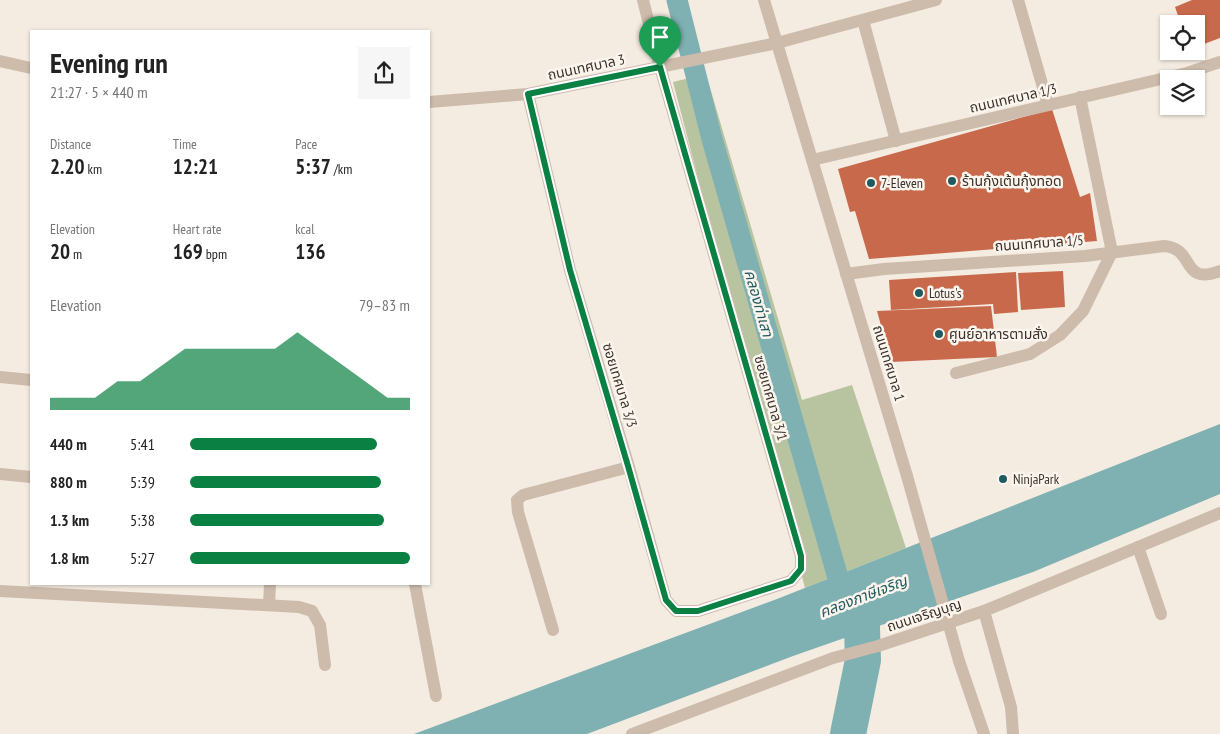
<!DOCTYPE html>
<meta charset="utf-8">
<style>
:root{--surface:#fff;--page:#f6f6f6;--text:#222;--muted:#767676;--accent:#0b8043}
body{margin:0;font-family:"PT Sans Narrow","Noto Sans Thai",sans-serif;background:var(--page);color:var(--text);height:100vh;display:flex;flex-direction:column;font-size:19px;white-space:nowrap}
*{box-sizing:border-box;margin:0}
p{font-size:16px;color:var(--muted)}
.icon{flex:none;width:28px;height:28px;fill:none;stroke:currentColor;stroke-width:2;stroke-linecap:round;stroke-linejoin:round}
.map{position:relative;flex:1;overflow:hidden}
.panel{position:absolute;left:30px;top:30px;width:400px;height:555px;display:flex;flex-direction:column;background:var(--surface);border-radius:0px;box-shadow:0 1px 4px #0004}
.panel>*{flex:none}
.tools{position:absolute;left:1160px;top:15px;display:grid;gap:10px}
.tools a{display:grid;place-items:center;width:45px;height:45px;border-radius:0px;background:var(--surface);box-shadow:0 1px 4px #0004;font-size:25px}
.pin{position:absolute;display:grid;place-items:center;width:42px;height:42px;color:#fff;margin:-51px -21px;border-radius:50% 50% 50% 0;rotate:-45deg;box-shadow:0 0 5px #0007}
.pin .icon{rotate:45deg}
.round{display:grid;place-items:center;flex:none;width:52px;height:52px;border-radius:0px;background:var(--page)}
.overview{display:flex;align-items:center;justify-content:space-between;height:85px;padding:0 20px}
h1{font-size:28px;font-weight:700;line-height:38px}
.stats{display:grid;grid-template-columns:repeat(3,1fr);gap:8px;height:85px;padding:5px 20px}
.stats div{display:grid;align-content:center}
.stats b{font-size:21px;font-weight:700}
.stats small{font-size:14px;font-weight:400}
.stats p{font-size:14px}
.chart{height:140px;padding:10px 20px}
.chart p{display:flex;justify-content:space-between}
.chart svg{width:100%;height:90px;margin-top:5px;fill:var(--accent);opacity:.7}
ul{padding:0 20px;list-style:none;font-size:16px}
li{display:grid;grid-template-columns:80px 60px 1fr;align-items:center;height:38px}
li i{height:12px;border-radius:6px;background:var(--accent)}
.map>svg:first-child{display:block}
.green{fill:#b8c4a0}
.water{fill:#7fb0b2}
.lines{fill:none;stroke-linecap:round;stroke-linejoin:round}
.canal{stroke:#7fb0b2;stroke-width:21}
.river{stroke:#7fb0b2;stroke-width:36}
.building{fill:#c8694b}
.minor{stroke:#cdbbac;stroke-width:12}
.minor-bridge{stroke:#cdbbac;stroke-width:12}
.route-casing{stroke:#fff;stroke-width:10}
.route{stroke:#0b8043;stroke-width:6}
.poi-dot{fill:#1f5a5e;stroke:#fbf5ee;stroke-width:2}
.labels{text-anchor:middle;dominant-baseline:central;stroke-width:5;stroke-linejoin:round;paint-order:stroke}
.street-label{font-size:14px;fill:#3b302b;stroke:#fbf5ee}
.poi-label{font-size:14px;fill:#3b302b;stroke:#fbf5ee;text-anchor:start}
.water-label{font-size:15px;font-style:italic;fill:#1f5a5e;stroke:#fbf5ee}
</style>
<div class="map">
<svg width="1220" height="734" viewBox="0 0 1220 734">
<rect width="100%" height="100%" fill="#f4ebe1"/>
<polygon class="green" points="706,74 802,400 852,385 906,548 805,588 673,82"/>
<polygon class="water" points="1220,424 1220,494 1033,572 793,656 587,734 414,734 777,599"/>
<g class="lines">
<polyline class="canal" points="677,0 712,139 845,602"/>
<polyline class="river" points="848,734 863,660 861,598"/>
</g>
<g class="building">
<polygon points="1192,0 1220,0 1220,38 1196,47 1196,24 1181,24 1175,7"/>
<polygon points="1052,109 1080,197 1090,193 1097,241 869,259 855,211 850,212 838,169"/>
<polygon points="1063,271 1065,307 1021,310 1018,273"/>
<polygon points="1016,272 1018,312 994,314 993,304 891,310 889,280"/>
<polygon points="991,306 997,357 891,362 877,311"/>
</g>
<g class="lines">
<g class="minor">
<polyline points="764,0 907,476"/>
<polyline points="1018,0 1048,105"/>
<polyline points="863,20 896,141"/>
<polyline points="0,61 31,68"/>
<polyline points="528,94 570,270 629,467 666,600 676,611 698,611 791,581 801,569 801,556 660,67 643,0"/>
<polyline points="429,102 528,94 777,43 936,0"/>
<polyline points="812,160 1187,73 1220,62"/>
<path d="M 846,274 L 884,269 L 1085,256 L 1164,246 C 1196,248 1180,286 1220,271"/>
<polyline points="956,373 1030,354 1060,335 1083,311 1112,252 1080,97"/>
<polyline points="0,377 31,380"/>
<polyline points="0,474 31,477"/>
<polyline points="1138,547 1161,614"/>
<polyline points="415,584 436,696"/>
<polyline points="0,591 299,607 312,611 320,625 325,665"/>
<polyline points="269,605 270,584"/>
<polyline points="984,611 1011,707 1013,734"/>
<polyline points="553,630 518,512 517,500 523,495 629,467"/>
<polyline points="959,661 984,734"/>
<polyline points="632,734 833,658 878,646 984,611 1220,513"/>
</g>
<polyline class="minor-bridge" points="907,476 959,661"/>
</g>
<g class="lines">
<g class="route-casing">
<polygon id="route" points="660,67 801,556 801,569 791,581 698,611 676,611 666,600 628,466 570,270 528,94"/>
</g>
<use href="#route" class="route"/>
</g>
<g class="poi-dot">
<circle cx="952" cy="181" r="5"/>
<circle cx="871" cy="183" r="5"/>
<circle cx="919" cy="293" r="5"/>
<circle cx="939" cy="334" r="5"/>
<circle cx="1003" cy="479" r="5"/>
</g>
<g class="labels">
<g class="street-label">
<text transform="translate(586 67) rotate(-12)">ถนนเทศบาล 3</text>
<text transform="translate(1013 98) rotate(-13)">ถนนเทศบาล 1/3</text>
<text transform="translate(1039 243) rotate(-4)">ถนนเทศบาล 1/5</text>
<text transform="translate(889 363) rotate(73)">ถนนเทศบาล 1</text>
<text transform="translate(620 385) rotate(73)">ซอยเทศบาล 3/3</text>
<text transform="translate(771 398) rotate(74)">ซอยเทศบาล 3/1</text>
<text transform="translate(924 615) rotate(-18)">ถนนเจริญบุญ</text>
</g>
<g class="poi-label">
<text x="962" y="181">ร้านกุ้งเต้นกุ้งทอด</text>
<text x="881" y="183">7-Eleven</text>
<text x="929" y="293">Lotus's</text>
<text x="949" y="334">ศูนย์อาหารตามสั่ง</text>
<text x="1013" y="479">NinjaPark</text>
</g>
<g class="water-label">
<text transform="translate(759 303) rotate(74)">คลองท่าเสา</text>
<text transform="translate(863 596) rotate(-21)">คลองภาษีเจริญ</text>
</g>
</g>
</svg>
<div class="tools">
<a><svg class="icon" aria-label="locate" viewBox="0 0 24 24"><circle cx="12" cy="12" r="6"/><path d="M12 2v4M12 18v4M2 12h4M18 12h4"/></svg></a>
<a><svg class="icon" aria-label="layers" viewBox="0 0 24 24"><path d="M12 4l9 5-9 5-9-5zM3 14l9 5 9-5"/></svg></a>
</div>
<div class="pin" style="left:660px;top:67px;background:#1e9e55"><svg class="icon" aria-label="arrive" viewBox="0 0 24 24"><path d="M6 21V4h12l-3 4 3 4H6"/></svg></div>
<section class="panel">
<div class="overview"><div><h1>Evening run</h1><p>21:27 · 5 × 440 m</p></div><a class="round"><svg class="icon" aria-label="share" viewBox="0 0 24 24"><path d="M12 15V3M7 8l5-5 5 5M5 13v7h14v-7"/></svg></a></div>
<div class="stats">
<div><p>Distance</p><b>2.20<small> km</small></b></div>
<div><p>Time</p><b>12:21</b></div>
<div><p>Pace</p><b>5:37<small> /km</small></b></div>
</div>
<div class="stats">
<div><p>Elevation</p><b>20<small> m</small></b></div>
<div><p>Heart rate</p><b>169<small> bpm</small></b></div>
<div><p>kcal</p><b>136</b></div>
</div>
<div class="chart"><p><span>Elevation</span>79–83 m</p>
<svg viewBox="0 0 160 44" preserveAspectRatio="none"><path d="M0 44V38L10 38L20 38L30 30L40 30L50 22L60 14L70 14L80 14L90 14L100 14L110 6L120 14L130 22L140 30L150 38L160 38V44z"/></svg>
</div>
<ul>
<li><b>440 m</b>5:41<i style="width:85%"></i></li>
<li><b>880 m</b>5:39<i style="width:87%"></i></li>
<li><b>1.3 km</b>5:38<i style="width:88%"></i></li>
<li><b>1.8 km</b>5:27<i style="width:100%"></i></li>
</ul>
</section>
</div>
